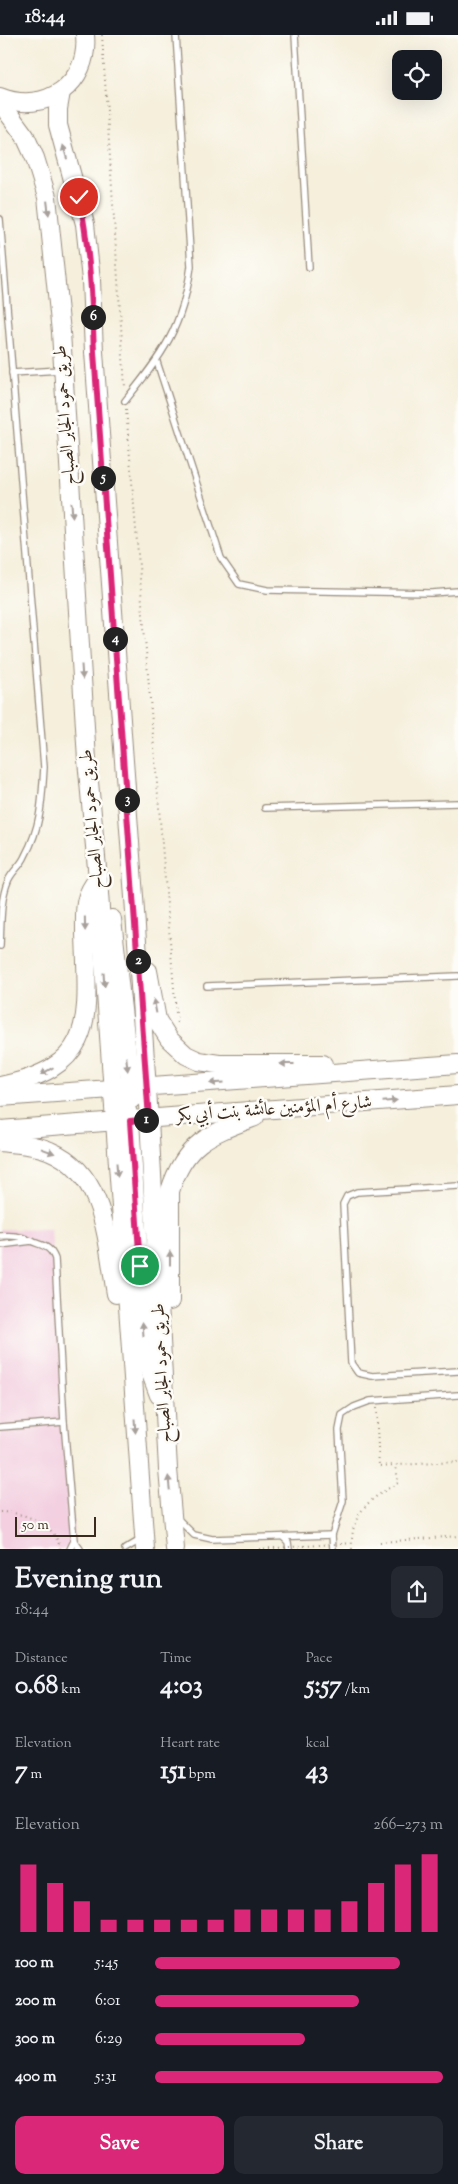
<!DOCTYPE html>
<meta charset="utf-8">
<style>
:root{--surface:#171b24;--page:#242831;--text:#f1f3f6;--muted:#9ea1a6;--accent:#db2777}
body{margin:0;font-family:"Sorts Mill Goudy",Amiri,serif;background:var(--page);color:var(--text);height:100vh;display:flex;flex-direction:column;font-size:19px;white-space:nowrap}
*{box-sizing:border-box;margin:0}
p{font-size:16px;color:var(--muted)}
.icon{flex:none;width:28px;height:28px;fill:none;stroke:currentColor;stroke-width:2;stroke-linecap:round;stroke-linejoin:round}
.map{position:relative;height:1514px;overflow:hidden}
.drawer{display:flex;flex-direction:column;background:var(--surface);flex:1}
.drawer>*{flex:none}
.tools{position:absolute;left:392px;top:15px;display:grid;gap:10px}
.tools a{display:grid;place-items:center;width:50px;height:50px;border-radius:10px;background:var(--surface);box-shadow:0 5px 20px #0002;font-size:25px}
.scale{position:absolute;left:15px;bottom:12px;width:81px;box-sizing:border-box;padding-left:5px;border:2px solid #3b2a1e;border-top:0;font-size:14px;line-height:18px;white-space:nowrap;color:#3b2a1e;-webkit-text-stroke:4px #fdfcf7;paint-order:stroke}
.pin{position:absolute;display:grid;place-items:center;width:42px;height:42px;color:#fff;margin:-21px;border:2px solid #fff;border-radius:50%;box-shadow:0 1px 5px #0007}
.km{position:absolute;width:25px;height:25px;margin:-12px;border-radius:50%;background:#222;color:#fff;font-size:14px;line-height:25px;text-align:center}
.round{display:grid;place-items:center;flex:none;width:52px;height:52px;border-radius:10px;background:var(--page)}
.head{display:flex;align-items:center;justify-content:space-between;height:85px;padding:0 15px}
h1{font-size:28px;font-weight:800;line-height:38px}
.metrics{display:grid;grid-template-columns:repeat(3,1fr);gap:8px;height:85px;padding:5px 15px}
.metrics div{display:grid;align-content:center}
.metrics b{font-size:25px;font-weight:800}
.metrics small{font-size:14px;font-weight:400}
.metrics p{font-size:14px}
.chart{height:140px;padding:10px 15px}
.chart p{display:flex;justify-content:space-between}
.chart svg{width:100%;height:90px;margin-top:5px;stroke:var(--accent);stroke-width:6}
.cta{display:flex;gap:10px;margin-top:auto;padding:10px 15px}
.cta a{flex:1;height:58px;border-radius:10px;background:var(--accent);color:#fff;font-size:20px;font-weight:800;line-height:58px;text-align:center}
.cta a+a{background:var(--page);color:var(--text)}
ul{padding:0 15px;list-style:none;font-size:16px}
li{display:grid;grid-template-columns:80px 60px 1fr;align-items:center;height:38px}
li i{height:12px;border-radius:6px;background:var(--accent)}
.status{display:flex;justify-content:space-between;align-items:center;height:35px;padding:0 25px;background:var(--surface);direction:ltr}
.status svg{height:14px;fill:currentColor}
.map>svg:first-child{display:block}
.built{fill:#f3cfe0}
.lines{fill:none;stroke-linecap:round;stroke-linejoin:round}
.lane-casing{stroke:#988c7d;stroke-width:8}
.primary-casing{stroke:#988c7d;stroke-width:20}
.path{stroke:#988c7d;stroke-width:2;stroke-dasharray:1 4;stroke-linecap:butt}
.lane{stroke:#fff;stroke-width:5.5}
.primary{stroke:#fff;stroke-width:18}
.path-bridge{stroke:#988c7d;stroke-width:2;stroke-dasharray:1 4;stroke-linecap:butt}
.oneway{fill:#a79f9a}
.route-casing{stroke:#fff;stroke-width:10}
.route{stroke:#db2777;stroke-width:6}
.labels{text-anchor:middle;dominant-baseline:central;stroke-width:5;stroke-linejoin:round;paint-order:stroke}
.street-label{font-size:18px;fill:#3b2a1e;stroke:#fdfcf7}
</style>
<div class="status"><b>18:44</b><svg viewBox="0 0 49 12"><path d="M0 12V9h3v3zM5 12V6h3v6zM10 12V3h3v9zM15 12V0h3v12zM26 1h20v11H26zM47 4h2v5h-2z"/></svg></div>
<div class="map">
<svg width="458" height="1514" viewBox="0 0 458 1514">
<rect width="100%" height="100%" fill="#fdfcf7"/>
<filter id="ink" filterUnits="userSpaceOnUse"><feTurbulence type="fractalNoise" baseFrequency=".02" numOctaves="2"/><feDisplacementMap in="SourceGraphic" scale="10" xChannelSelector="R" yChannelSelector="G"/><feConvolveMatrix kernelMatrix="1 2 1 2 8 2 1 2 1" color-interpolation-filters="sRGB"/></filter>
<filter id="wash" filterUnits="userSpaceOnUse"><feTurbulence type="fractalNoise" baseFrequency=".0096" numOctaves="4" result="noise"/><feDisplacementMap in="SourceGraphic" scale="20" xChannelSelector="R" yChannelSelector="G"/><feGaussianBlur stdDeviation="1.12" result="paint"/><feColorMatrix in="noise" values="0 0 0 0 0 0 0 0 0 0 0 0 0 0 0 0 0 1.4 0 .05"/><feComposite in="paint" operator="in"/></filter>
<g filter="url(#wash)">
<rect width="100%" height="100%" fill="#f5efdc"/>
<polygon class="built" points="0,1194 51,1195 75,1514 0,1514"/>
</g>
<g filter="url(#ink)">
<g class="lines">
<g class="lane-casing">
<g id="lane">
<polyline points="295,0 309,232"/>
<path d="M 0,184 L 44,732 C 42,765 41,792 25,821 C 21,831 12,836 8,846 C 0,865 1,890 0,911"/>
<polyline points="157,327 221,523 239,549 267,555 432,558 458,556"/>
<polyline points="12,338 60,335"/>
<path d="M 125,366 C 163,319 183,292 191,231 L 176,0"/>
<polyline points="265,773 458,768"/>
<polyline points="207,951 458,941"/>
<polyline points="458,1151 357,1157 347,1161 343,1169 351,1328 358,1338 372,1341 458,1336"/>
<path d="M 0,1201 C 13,1200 20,1201 31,1206 C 42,1211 50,1210 55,1224 L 64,1387 L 74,1506 L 70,1514"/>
<polyline points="0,1210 32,1206"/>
<polyline points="0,1392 64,1387"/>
<polyline points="177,1483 194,1500 212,1504 332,1500"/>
<polyline points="283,1502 288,1507 289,1514"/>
<polyline points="74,1506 80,1514"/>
<polyline points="125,1514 142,1504"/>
<polyline points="333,1514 332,1500 343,1466 339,1395 342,1380 354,1372 370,1366 458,1360"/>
</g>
</g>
<g class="primary-casing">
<g id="primary">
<polyline points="61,57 58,74 58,90 85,189 91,245 94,317 134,862 149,1084 168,1434 175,1514"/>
<path d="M 0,62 C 45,80 90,49 85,0"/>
<polyline points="0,67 25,101 35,123 47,162 61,297 87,725 98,844 145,1514"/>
<polyline points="112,884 132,1064"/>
<polyline points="148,936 157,985 169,1004 186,1020 199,1026 219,1029 323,1029"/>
<path d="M 0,1051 C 100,1031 87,981 85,897 C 85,875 83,861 98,844"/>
<path d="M 111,1055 C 122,1064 127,1072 130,1086 L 144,1304 L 147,1328 L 159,1360"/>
<polyline points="0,1062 458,1029"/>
<polyline points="0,1095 458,1060"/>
<path d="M 0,1107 C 16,1109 35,1109 50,1116 C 106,1139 107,1208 116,1259"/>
<path d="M 170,1266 L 170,1156 C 185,1107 210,1099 255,1082"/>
</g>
</g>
<g class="path">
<polyline points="102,0 125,352"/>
<polyline points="126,374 177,990"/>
<polyline points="376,1373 379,1431 396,1430"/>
<path d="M 0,1477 C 23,1477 56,1488 60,1514"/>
<polyline points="380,1507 458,1501"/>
<polyline points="341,1509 351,1508"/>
<path d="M 352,1514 C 350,1478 369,1464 398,1448 L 396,1430 L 458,1427"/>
</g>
<use href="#lane" class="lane"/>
<use href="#primary" class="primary"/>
<polyline class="path-bridge" points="259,1514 336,1509"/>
</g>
<defs><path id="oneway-solid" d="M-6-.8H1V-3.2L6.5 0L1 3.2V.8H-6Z" transform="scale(1.25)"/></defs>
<g class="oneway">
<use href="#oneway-solid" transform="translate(65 117) rotate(-106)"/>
<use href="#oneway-solid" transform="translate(48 173) rotate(83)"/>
<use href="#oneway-solid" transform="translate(72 475) rotate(86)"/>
<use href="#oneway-solid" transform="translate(82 637) rotate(86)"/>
<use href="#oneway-solid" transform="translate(85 889) rotate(89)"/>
<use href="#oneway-solid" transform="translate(104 945) rotate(86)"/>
<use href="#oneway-solid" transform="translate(155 971) rotate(-101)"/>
<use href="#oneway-solid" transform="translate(127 1029) rotate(84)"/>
<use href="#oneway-solid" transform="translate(287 1029) rotate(-180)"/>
<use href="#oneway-solid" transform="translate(47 1036) rotate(150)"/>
<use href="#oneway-solid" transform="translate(217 1048) rotate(176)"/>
<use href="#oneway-solid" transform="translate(390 1066) rotate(-5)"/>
<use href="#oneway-solid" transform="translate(48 1116) rotate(20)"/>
<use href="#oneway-solid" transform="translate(117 1135) rotate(86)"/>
<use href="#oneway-solid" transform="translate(170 1223) rotate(-90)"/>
<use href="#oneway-solid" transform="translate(143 1294) rotate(-94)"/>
<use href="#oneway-solid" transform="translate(135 1391) rotate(86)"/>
<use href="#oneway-solid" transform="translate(169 1448) rotate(-96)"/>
</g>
</g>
<g class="lines" filter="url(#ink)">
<g class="route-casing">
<path id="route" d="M 79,162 C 90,213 92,265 94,317 L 149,1084 L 130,1086 L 140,1231"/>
</g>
<use href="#route" class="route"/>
</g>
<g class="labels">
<g class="street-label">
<text transform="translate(66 380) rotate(-94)">طريق حمود الجابر الصباح</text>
<text transform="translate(93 784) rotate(-95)">طريق حمود الجابر الصباح</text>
<text transform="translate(274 1075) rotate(-4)">شارع أم المؤمنين عائشة بنت أبي بكر</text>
<text transform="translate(163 1338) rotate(-93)">طريق حمود الجابر الصباح</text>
</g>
</g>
</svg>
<div class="tools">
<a><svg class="icon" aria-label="locate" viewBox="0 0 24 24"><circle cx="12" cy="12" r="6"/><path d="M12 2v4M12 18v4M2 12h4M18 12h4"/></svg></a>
</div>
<div class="scale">50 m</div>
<div class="pin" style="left:140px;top:1231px;background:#1e9e55"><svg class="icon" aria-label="arrive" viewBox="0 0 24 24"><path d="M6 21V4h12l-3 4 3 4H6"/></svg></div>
<div class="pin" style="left:79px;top:162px;background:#d93025"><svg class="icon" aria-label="check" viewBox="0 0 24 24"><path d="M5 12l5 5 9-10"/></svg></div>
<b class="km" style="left:146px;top:1085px">1</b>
<b class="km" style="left:138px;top:926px">2</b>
<b class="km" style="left:127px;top:765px">3</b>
<b class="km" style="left:115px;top:604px">4</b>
<b class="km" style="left:103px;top:443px">5</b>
<b class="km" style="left:93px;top:282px">6</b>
</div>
<section class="drawer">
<div class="head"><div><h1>Evening run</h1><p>18:44</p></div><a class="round"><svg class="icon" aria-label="share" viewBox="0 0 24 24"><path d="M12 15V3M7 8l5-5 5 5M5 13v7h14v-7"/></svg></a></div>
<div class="metrics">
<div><p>Distance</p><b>0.68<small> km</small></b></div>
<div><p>Time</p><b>4:03</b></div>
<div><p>Pace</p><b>5:57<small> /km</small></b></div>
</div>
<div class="metrics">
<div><p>Elevation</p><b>7<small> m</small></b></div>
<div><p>Heart rate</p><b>151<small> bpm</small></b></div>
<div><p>kcal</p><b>43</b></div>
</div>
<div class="chart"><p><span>Elevation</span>266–273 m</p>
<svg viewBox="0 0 160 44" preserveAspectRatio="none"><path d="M5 44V11M15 44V20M25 44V29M35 44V38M45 44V38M55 44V38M65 44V38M75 44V38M85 44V33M95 44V33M105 44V33M115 44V33M125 44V29M135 44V20M145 44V11M155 44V6"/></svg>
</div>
<ul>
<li><b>100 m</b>5:45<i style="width:85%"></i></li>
<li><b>200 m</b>6:01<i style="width:71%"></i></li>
<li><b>300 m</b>6:29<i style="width:52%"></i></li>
<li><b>400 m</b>5:31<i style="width:100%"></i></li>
</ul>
<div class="cta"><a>Save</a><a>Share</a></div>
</section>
